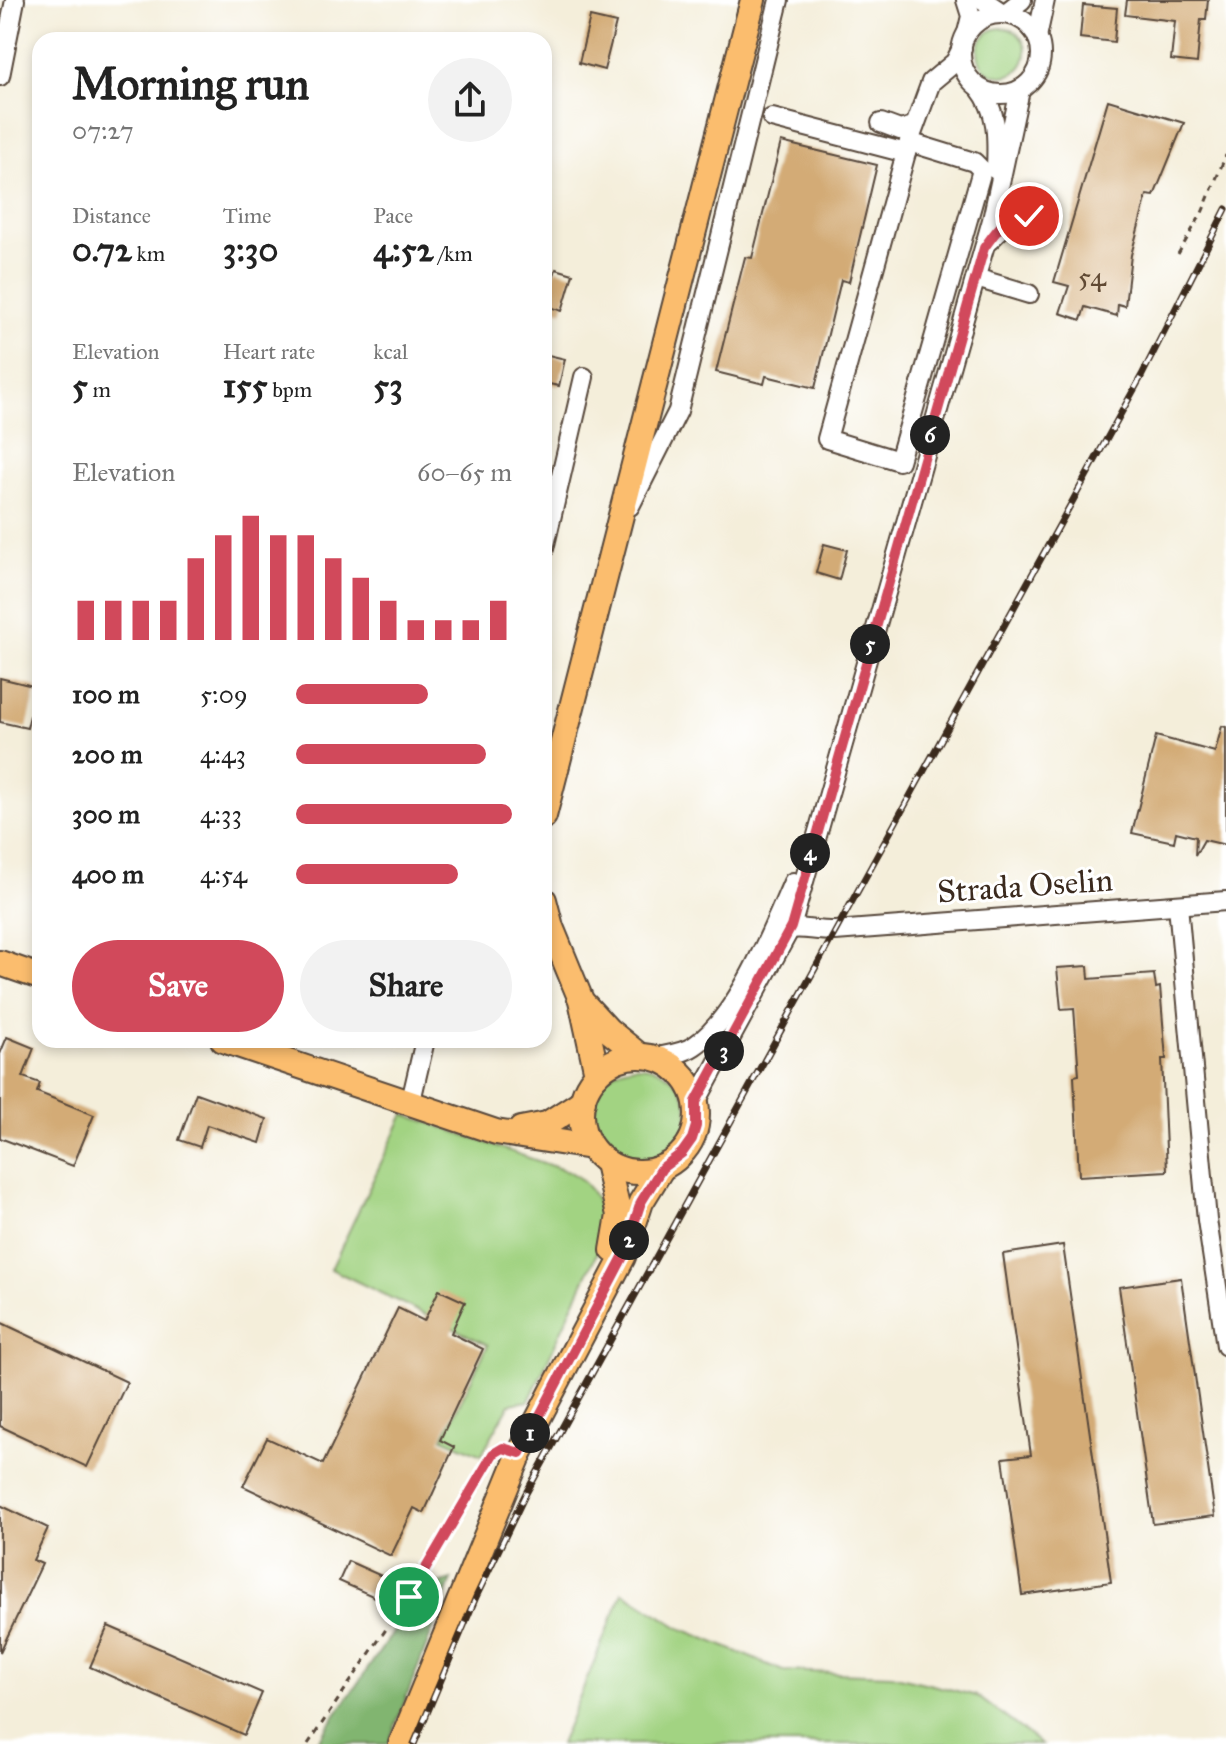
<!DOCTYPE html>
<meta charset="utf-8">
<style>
:root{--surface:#fff;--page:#f2f2f2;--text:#222;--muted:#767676;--accent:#d1495b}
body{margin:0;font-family:"IM FELL Great Primer",serif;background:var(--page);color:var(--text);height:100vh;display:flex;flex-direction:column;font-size:30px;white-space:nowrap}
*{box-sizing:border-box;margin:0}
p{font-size:26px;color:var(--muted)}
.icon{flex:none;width:44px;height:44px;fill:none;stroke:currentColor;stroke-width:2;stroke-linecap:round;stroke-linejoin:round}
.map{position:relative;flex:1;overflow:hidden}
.sheet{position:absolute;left:32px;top:32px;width:520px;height:1016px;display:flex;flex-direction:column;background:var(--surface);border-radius:24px;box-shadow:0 4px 12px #0003}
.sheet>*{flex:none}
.pin{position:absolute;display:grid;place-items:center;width:68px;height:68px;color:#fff;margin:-34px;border:4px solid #fff;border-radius:50%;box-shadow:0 2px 8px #0007}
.km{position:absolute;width:40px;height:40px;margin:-20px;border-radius:50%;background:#222;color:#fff;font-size:22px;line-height:40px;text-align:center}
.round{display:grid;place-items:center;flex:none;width:84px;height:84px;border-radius:42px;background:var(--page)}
.summary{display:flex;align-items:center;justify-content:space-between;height:136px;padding:0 40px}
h1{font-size:44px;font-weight:700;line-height:60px}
.figures{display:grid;grid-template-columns:repeat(3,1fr);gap:12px;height:136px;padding:8px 40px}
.figures div{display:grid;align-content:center}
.figures b{font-size:34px;font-weight:700}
.figures small{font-size:22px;font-weight:400}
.figures p{font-size:22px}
.chart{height:224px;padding:16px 40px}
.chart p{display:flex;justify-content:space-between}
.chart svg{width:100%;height:144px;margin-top:8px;stroke:var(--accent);stroke-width:6}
.cta{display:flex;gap:16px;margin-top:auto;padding:16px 40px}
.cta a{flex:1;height:92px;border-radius:48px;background:var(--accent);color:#fff;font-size:32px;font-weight:700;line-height:92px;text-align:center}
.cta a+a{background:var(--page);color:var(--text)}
ul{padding:0 40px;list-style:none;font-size:26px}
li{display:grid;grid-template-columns:128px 96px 1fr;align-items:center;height:60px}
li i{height:20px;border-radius:10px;background:var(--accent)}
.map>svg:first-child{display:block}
.green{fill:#a2d382;stroke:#6e7e50;stroke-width:2}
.forest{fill:#81b570;stroke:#5e7047;stroke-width:2}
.building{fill:#d3ab76}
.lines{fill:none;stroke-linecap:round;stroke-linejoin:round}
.minor-casing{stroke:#57473a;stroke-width:22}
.major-casing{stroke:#57473a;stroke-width:28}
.path{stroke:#57473a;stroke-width:3;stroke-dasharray:6 6;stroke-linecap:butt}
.minor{stroke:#fff;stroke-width:18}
.major{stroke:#fbbd6e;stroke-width:24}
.rail-casing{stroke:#3b2a1e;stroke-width:7}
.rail{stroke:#fff;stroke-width:4;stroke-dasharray:12;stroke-linecap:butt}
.route-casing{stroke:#fff;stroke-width:16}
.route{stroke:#d1495b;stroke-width:10}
.labels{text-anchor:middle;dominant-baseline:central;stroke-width:6;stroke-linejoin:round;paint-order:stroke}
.number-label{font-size:28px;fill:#614a34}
.street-label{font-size:32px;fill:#3b2a1e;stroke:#fff}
</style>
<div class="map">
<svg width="1226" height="1744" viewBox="0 0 1226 1744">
<rect width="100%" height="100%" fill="#fff"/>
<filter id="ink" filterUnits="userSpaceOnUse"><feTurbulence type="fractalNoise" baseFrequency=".0125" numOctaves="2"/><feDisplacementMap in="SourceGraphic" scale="16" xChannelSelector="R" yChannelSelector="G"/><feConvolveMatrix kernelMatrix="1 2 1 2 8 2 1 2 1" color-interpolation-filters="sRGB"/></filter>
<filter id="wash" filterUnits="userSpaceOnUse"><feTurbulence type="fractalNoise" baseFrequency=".006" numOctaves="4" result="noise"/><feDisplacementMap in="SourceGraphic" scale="32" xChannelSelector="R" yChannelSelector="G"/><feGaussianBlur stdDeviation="1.8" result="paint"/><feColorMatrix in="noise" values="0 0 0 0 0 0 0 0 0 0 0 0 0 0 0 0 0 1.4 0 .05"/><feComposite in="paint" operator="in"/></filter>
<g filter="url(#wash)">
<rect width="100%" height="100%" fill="#f4eeda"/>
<g class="green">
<circle cx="1002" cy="52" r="24"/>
<circle cx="639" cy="1115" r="49"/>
<path d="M 404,1114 L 572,1173 C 602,1192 607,1223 596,1255 L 529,1401 L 510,1404 L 481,1455 L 443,1438 L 488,1345 L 331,1269 Z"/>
<polygon points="623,1592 680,1628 783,1671 892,1675 977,1696 1041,1744 560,1744"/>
</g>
<polygon class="forest" points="452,1580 388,1744 316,1744 409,1609 430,1587"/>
<g id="blocks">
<g class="building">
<polygon points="1127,0 1208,0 1206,19 1201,19 1197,63 1171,60 1175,21 1125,15"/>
<polygon points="1083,5 1117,8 1114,42 1080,38"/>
<polygon points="590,17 616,23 604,70 579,63"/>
<polygon points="1108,100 1184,123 1154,196 1147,195 1131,255 1125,306 1118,304 1117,316 1085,307 1081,320 1060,313 1069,286 1054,282"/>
<polygon points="781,142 877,165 849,282 841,280 815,388 766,376 764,384 716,372 745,257 752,258"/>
<polygon points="556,269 573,274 562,311 544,305 544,275 553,278"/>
<polygon points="544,354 565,359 559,386 544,383"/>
<polygon points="824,544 847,550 839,580 816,573"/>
<polygon points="0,678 37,687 27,728 0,722"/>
<polygon points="1222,726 1226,727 1226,845 1204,840 1195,856 1196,837 1176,832 1174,842 1132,833 1156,736 1215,752"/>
<polygon points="1088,966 1089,979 1154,974 1156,988 1160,987 1166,1059 1162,1059 1167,1171 1079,1176 1074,1076 1079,1075 1074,1008 1061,1009 1057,968"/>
<polygon points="7,1037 34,1048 23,1077 40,1083 37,1092 94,1115 73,1166 0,1138 0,1054"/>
<polygon points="196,1093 267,1119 260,1143 207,1125 200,1147 179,1140"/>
<polygon points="1063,1245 1111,1582 1022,1595 1003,1458 1031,1455 1003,1254"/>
<polygon points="1181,1278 1215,1516 1153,1524 1119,1287"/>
<polygon points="439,1290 465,1302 451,1333 483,1349 440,1440 454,1447 424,1513 414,1508 391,1556 243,1486 267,1438 323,1464 398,1308 424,1321"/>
<polygon points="0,1322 127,1382 87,1467 0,1426"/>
<polygon points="0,1505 48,1528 33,1560 42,1564 0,1652"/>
<polygon points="348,1561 386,1578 377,1598 339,1581"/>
<polygon points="108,1626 262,1693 244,1735 90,1667"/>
</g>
</g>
</g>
<g filter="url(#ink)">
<use href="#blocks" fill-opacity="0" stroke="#57473a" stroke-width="2"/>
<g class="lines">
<g class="minor-casing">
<g id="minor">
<polyline points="966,0 971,16 967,33"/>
<polyline points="983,0 1004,14 1022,0"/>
<circle cx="1001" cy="54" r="40"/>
<polyline points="1037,37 1045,0"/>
<polyline points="0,76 15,0"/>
<path d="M 979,88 C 999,113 997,139 996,170"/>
<polyline points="772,118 906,153"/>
<polyline points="881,123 900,130 914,126"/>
<polygon points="909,142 974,162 982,170 899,461 827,439"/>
<polyline points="909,142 931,82 955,62 962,48"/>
<polyline points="990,240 1014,216 1029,216"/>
<polyline points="976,278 1029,294"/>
<polyline points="630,506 678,411 779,0"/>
<polyline points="544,549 584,377"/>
<polyline points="1178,905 1207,1220 1226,1346"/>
<path d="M 762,953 C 788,917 797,931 835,931 L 1226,901"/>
<path d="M 652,1058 C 666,1055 682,1054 694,1046 C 738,1017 772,930 793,882"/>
<polyline points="696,1102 791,927 992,220 1020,90"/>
<polyline points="410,1105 425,1040"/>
</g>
</g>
<g class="major-casing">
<g id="major">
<polyline points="544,816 753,0"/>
<polyline points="544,900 551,927 581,1000 597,1074"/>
<polyline points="0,963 40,977"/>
<polyline points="585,1005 608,1030 640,1056"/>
<polyline points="223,1040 496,1132 591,1147"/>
<circle cx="639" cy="1114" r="58"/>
<polyline points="521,1129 547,1124 583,1101"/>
<polyline points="607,1163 619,1215 613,1250"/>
<polyline points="401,1744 520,1453 623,1257 641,1202 662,1168"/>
</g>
</g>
<g class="path">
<polyline points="1178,254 1202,213 1226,155"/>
<polyline points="308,1744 444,1544 485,1465 501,1449"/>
</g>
<use href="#minor" class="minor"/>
<use href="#major" class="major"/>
<g class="rail-casing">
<polyline id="rail" points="414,1744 476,1597 525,1495 1142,375 1226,209"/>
</g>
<use href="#rail" class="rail"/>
</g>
</g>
<g class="lines" filter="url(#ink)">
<g class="route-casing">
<path id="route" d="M 409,1597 L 493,1454 L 503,1448 L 520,1453 L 623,1257 L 641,1202 L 662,1168 L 682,1153 L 692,1139 L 696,1126 L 696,1102 L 791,927 L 984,248 C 997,230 1005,215 1029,216"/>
</g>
<use href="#route" class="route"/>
</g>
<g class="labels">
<g class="number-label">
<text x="1092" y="276">54</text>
</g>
<g class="street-label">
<text transform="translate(1025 886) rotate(-4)">Strada Oselin</text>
</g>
</g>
</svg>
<div class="pin" style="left:409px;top:1597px;background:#1e9e55"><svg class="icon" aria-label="arrive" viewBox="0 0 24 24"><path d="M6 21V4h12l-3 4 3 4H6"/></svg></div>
<div class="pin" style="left:1029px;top:216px;background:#d93025"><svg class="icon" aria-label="check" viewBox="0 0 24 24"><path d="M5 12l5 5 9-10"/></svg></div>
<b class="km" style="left:530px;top:1433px">1</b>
<b class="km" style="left:629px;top:1240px">2</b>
<b class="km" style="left:724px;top:1051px">3</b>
<b class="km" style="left:810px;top:853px">4</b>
<b class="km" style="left:870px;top:644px">5</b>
<b class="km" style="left:930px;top:435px">6</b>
<section class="sheet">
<div class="summary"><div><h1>Morning run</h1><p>07:27</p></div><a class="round"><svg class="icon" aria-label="share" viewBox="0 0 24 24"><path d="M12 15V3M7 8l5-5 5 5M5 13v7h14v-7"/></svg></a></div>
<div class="figures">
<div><p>Distance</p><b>0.72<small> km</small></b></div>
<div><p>Time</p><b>3:30</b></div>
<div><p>Pace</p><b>4:52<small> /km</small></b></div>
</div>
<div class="figures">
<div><p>Elevation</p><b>5<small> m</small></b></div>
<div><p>Heart rate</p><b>155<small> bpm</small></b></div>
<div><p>kcal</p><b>53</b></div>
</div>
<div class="chart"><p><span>Elevation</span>60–65 m</p>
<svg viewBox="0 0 160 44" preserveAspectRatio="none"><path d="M5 44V32M15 44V32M25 44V32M35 44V32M45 44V19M55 44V12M65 44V6M75 44V12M85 44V12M95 44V19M105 44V25M115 44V32M125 44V38M135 44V38M145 44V38M155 44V32"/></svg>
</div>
<ul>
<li><b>100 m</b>5:09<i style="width:61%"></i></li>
<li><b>200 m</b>4:43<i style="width:88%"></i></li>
<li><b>300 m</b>4:33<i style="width:100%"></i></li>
<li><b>400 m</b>4:54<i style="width:75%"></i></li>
</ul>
<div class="cta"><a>Save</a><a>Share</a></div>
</section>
</div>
